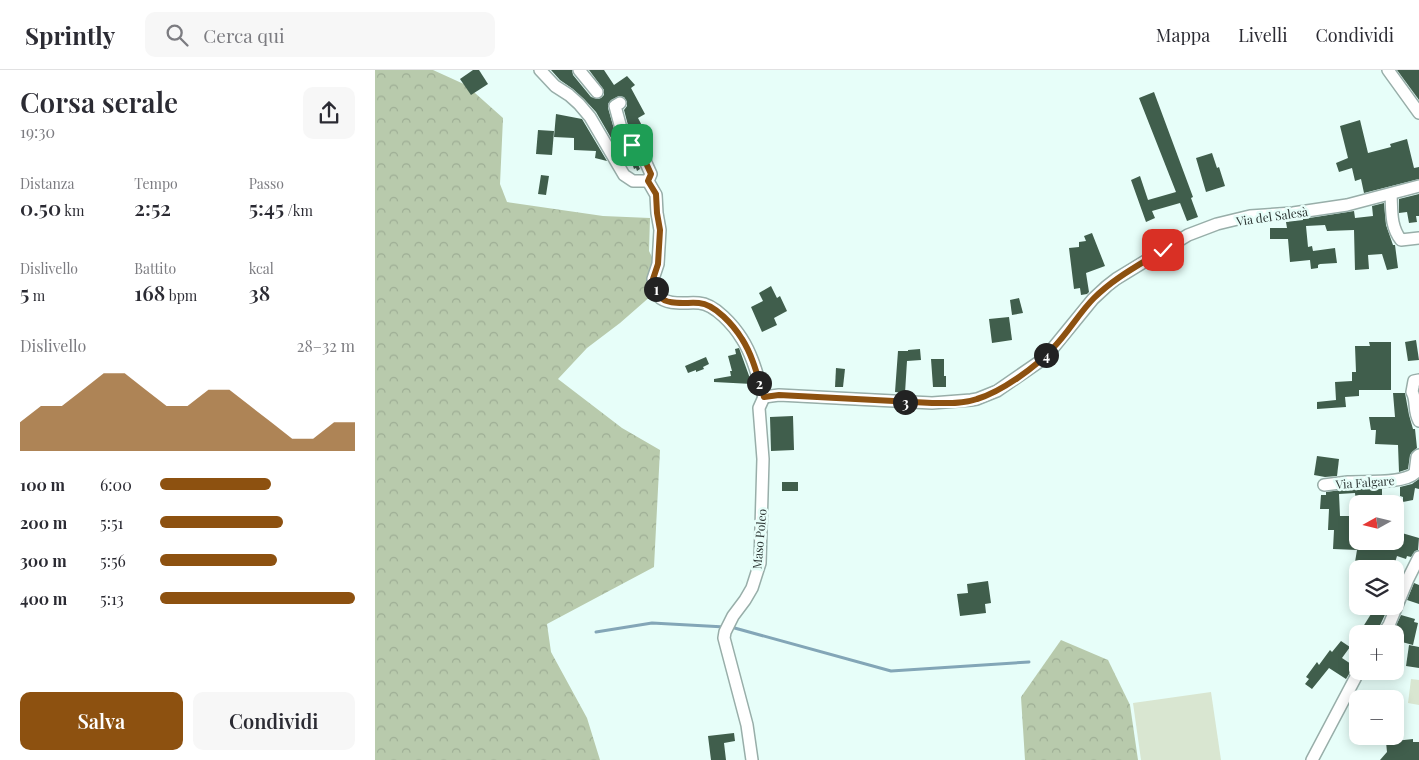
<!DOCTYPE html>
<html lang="it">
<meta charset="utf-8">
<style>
:root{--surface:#fff;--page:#f7f7f7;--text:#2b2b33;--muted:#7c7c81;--line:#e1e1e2;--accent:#8d5110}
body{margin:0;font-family:"Playfair Display",serif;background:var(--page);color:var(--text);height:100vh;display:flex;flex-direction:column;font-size:19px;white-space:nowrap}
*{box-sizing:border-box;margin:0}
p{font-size:16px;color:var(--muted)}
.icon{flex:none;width:28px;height:28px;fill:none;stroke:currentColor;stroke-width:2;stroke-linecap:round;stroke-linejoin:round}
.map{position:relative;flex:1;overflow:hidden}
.sheet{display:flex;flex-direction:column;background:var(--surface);width:375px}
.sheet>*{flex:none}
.needle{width:32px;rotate:262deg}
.buttons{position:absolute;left:974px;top:425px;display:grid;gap:10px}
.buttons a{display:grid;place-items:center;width:55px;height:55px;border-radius:10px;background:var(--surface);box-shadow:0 2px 12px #0003;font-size:25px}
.pin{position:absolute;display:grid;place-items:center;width:42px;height:42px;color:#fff;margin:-21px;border-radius:10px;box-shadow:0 2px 8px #0006}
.km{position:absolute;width:25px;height:25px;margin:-12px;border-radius:50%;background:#222;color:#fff;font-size:14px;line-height:25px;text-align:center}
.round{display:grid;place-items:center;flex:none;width:52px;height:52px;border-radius:10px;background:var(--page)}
.head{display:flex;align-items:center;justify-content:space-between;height:85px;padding:0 20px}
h1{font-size:28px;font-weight:600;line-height:38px}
.stats{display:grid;grid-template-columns:repeat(3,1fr);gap:8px;height:85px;padding:5px 20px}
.stats div{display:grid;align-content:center}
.stats b{font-size:21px;font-weight:600}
.stats small{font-size:14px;font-weight:400}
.stats p{font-size:14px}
.chart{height:140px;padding:10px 20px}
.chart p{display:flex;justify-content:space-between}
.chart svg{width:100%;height:90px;margin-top:5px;fill:var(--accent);opacity:.7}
.button{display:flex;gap:10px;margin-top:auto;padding:10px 20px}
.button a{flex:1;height:58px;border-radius:10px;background:var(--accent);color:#fff;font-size:20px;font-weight:600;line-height:58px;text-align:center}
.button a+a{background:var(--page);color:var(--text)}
ul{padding:0 20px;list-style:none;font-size:16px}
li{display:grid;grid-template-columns:80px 60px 1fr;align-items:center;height:38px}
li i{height:12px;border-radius:6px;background:var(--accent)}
header{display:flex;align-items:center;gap:30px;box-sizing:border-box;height:70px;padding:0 25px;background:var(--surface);border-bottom:1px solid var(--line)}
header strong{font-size:24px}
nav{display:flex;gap:28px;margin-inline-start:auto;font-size:18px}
.search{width:350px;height:45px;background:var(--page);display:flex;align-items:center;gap:12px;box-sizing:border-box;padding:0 18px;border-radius:10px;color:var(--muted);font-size:19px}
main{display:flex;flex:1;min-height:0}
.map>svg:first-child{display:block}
.grass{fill:#d9e6d1}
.forest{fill:url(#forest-crowns)}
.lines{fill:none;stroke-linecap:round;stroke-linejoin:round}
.stream{stroke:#83a6b7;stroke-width:3}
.building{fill:#405e4c}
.street-casing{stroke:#98aea9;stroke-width:14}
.street{stroke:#fff;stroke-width:11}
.route-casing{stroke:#fff;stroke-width:10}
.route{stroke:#8d5110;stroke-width:6}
.labels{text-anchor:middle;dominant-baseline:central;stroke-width:5;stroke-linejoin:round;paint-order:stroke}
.street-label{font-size:12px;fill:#2d3634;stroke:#e7fef9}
</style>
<header>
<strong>Sprintly</strong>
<div class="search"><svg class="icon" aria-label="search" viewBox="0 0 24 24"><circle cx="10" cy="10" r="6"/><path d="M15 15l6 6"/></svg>Cerca qui</div>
<nav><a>Mappa</a><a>Livelli</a><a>Condividi</a></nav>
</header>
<main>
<section class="sheet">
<div class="head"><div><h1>Corsa serale</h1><p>19:30</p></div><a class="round"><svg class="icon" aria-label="share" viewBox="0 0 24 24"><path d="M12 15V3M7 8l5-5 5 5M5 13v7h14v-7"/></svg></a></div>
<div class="stats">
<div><p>Distanza</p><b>0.50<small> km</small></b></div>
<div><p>Tempo</p><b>2:52</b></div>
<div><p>Passo</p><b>5:45<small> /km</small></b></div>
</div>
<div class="stats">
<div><p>Dislivello</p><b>5<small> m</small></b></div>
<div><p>Battito</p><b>168<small> bpm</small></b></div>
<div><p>kcal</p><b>38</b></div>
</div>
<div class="chart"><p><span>Dislivello</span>28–32 m</p>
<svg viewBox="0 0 160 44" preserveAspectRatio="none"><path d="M0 44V30L10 22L20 22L30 14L40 6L50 6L60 14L70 22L80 22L90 14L100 14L110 22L120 30L130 38L140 38L150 30L160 30V44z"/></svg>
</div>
<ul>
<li><b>100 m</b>6:00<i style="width:57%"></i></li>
<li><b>200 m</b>5:51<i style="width:63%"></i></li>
<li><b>300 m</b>5:56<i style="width:60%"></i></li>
<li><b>400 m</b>5:13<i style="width:100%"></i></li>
</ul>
<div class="button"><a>Salva</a><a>Condividi</a></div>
</section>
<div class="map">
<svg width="1044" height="690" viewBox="0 0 1044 690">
<defs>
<pattern id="forest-crowns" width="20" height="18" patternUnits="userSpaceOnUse" patternTransform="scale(1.25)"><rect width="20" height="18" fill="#b8caac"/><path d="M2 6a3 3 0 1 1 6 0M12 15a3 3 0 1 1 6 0" fill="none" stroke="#9eae95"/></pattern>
</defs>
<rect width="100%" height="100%" fill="#e7fef9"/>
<g class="grass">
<polygon points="1036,609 1044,610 1044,635 1033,633"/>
<polygon points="836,622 846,690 766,690 758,633"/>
</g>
<g class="forest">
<polygon points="0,0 58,0 91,15 128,48 125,114 132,132 228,146 275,148 274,181 283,199 277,225 245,253 212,278 183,309 247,358 285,380 279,497 172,554 176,582 212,648 225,690 0,690"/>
<polygon points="686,570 733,590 755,635 763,690 650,690 646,627"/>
</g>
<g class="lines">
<g class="stream">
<polyline points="356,557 516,601 654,592"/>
<polyline points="221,562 277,553 350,557"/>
</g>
</g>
<g class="building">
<polygon points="98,0 104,0 113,14 96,25 85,9"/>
<polygon points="176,0 197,0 198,5 216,27 223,29 226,28 229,25 229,20 214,0 229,0 239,15 252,6 260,15 256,18 270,44 263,48 273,67 265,71 254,59 249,40 252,36 252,32 249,27 244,26 236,30 233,34 233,38 241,66 251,80 260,87 265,99 262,101 261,98 259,99 256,90 250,92 221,42 209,29 198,19 185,10"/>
<polygon points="1022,0 1044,0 1044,30"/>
<polygon points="779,22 818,127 816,128 823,147 812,151 805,133 777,141 780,148 771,152 756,110 765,106 773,130 801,122 764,28"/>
<polygon points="181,44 207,49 232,91 220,88 221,81 199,80 199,68 179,67"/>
<polygon points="985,50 993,83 1016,77 1015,74 1032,69 1039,98 1044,97 1044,109 989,123 986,109 980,111 977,98 964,102 961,93 973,88 965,56"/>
<polygon points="163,60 179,61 177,85 161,84"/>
<polygon points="837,83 842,98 844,97 850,116 831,122 821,88"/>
<polygon points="166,105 174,106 171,125 163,124"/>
<polygon points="1044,124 1044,146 1041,146 1042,152 1034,153 1032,142 1024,143 1024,129"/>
<polygon points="1009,133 1011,155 1018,175 1020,175 1023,198 1012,200 1007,184 993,185 994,199 980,200 979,160 952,161 950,155 931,156 933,177 937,176 938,181 960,178 961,186 962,193 945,194 943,195 943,198 936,199 935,190 915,192 913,169 895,169 895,158 912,158 911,152 928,150 928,149 979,141 980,148 998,146 997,136"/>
<polygon points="717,163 730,196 711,203 714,222 712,224 706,225 705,218 699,219 694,178 704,177 704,172 711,171 709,166"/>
<polygon points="396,216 402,228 405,226 412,241 399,248 402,255 387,262 376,237 388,231 384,223"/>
<polygon points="644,228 648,243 637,245 635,230"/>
<polygon points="634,247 637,270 617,273 614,249"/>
<polygon points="1041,270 1044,290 1033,291 1030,272"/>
<polygon points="994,272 1016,272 1016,320 984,320 984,326 970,327 971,337 942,339 942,332 961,330 960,312 977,311 977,302 981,302 980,276 995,276"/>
<polygon points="364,278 377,314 339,312 339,309 356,306 355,301 357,301 353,286 361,284 360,279"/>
<polygon points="545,279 546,290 532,291 530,323 520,322 523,281 533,281 533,280"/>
<polygon points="331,287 334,294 328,297 329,299 321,302 321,300 313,303 310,296"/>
<polygon points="556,289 569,289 569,306 571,306 571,317 558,317"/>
<polygon points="461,298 470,299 468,317 460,317"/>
<polygon points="1018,323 1030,323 1034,345 1038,359 1040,359 1042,378 1037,382 1035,385 1033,399 1024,402 1023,375 1000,374 1001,360 996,360 994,347 1020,347"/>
<polygon points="418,346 419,380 396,381 395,347"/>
<polygon points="942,386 964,389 962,406 950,407 939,405"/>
<polygon points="1044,409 1044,419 1040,418 1038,430 1028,432 1028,427 1025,426 1025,417 1037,414"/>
<rect x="407" y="412" width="16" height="9"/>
<polygon points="974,419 1007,419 1007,425 999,425 1000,434 981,434 980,423 964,424 965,446 982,446 982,471 1020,471 1020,461 1044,468 1043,480 1040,481 1036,487 1032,486 1031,489 1022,486 1018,499 993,499 994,494 980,492 982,480 958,479 959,460 953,460 954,439 945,439 946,425 951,425 951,422"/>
<polygon points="613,511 616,533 610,534 611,543 585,546 582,524 593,523 592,514"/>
<polygon points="1039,513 1044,515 1044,534 1032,530"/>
<polygon points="1001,536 1014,536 1001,564 992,564 986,560"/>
<polygon points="1026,545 1040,549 1039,552 1043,553 1038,575 1027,572 1029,565 1018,562"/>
<polygon points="966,571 975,577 967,588 979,596 971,609 954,598 937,619 930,614 934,609 931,607 942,592 944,595 955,580 957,582"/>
<polygon points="1034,575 1044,577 1044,598 1031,596"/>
<polygon points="359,663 360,671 349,673 351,690 336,690 333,666"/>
<polygon points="1038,669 1038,672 1044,672 1044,690 1005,690 1012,682 1011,672"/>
</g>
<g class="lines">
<g class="street-casing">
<g id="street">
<polyline points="165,0 180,16 194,25 204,34 215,47 249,105 258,111 273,111"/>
<polyline points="204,0 222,22"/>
<polyline points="1013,0 1044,43"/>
<path d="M 245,33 L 240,36 L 247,62 L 257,75 L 266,82 L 276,104 L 273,111 L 281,125 L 282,143 L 285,160 L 283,194 L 278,209 L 283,226 C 293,236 311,232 324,233 C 340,234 359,256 367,269 C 378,286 383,308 389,327"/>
<path d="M 1016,124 C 1017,140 1015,156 1026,170 L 1044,168"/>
<path d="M 1044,310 L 1039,311 L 1037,322 C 1042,330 1038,340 1044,351"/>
<polyline points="389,327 404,325 557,333 596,330 602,329 622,321 664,292 678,278 718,229 732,216 741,209 813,165 842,154 875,146 918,143 972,135 1044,116"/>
<path d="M 949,415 C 957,414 965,413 973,412 C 990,411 1029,414 1040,403 L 1042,387 L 1044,385"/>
<polyline points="1008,564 1014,555 1033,509 1044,487"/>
<polyline points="377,690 372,655 349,568 350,562 358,546 370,530 377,518 385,493 388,389 384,338 389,327"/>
<polyline points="937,690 984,601"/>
</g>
</g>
<use href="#street" class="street"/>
</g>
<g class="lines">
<g class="route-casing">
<path id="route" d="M 257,75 L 266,82 L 276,104 L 273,111 L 281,124 L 282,143 L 285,160 L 283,194 L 278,209 L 284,226 C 292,236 311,232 324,233 C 340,234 359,256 367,269 C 378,286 383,308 389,327 L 404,325 L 557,333 C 571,333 588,334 602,329 C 626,322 661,297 678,278 C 693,263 704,243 719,228 C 739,208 764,195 788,180"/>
</g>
<use href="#route" class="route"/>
</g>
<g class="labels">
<g class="street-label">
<text transform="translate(897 146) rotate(-8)">Via del Salesà</text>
<text transform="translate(990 412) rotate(-4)">Via Falgare</text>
<text transform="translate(384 469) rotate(-85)">Maso Poleo</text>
</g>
</g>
</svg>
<div class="buttons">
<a><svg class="needle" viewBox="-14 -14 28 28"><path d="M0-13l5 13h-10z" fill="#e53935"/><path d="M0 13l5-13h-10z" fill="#7c7c81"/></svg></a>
<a><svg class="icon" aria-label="layers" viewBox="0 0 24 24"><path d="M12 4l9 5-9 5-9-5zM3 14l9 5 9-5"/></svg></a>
<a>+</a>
<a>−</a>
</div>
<div class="pin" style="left:257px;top:75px;background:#1e9e55"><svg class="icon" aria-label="arrive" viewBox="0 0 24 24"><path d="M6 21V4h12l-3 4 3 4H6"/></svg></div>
<div class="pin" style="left:788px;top:180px;background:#d93025"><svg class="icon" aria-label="check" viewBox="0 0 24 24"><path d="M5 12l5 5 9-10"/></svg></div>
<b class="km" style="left:281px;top:219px">1</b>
<b class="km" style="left:384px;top:313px">2</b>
<b class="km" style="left:530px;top:332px">3</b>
<b class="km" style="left:671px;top:285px">4</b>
</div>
</main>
